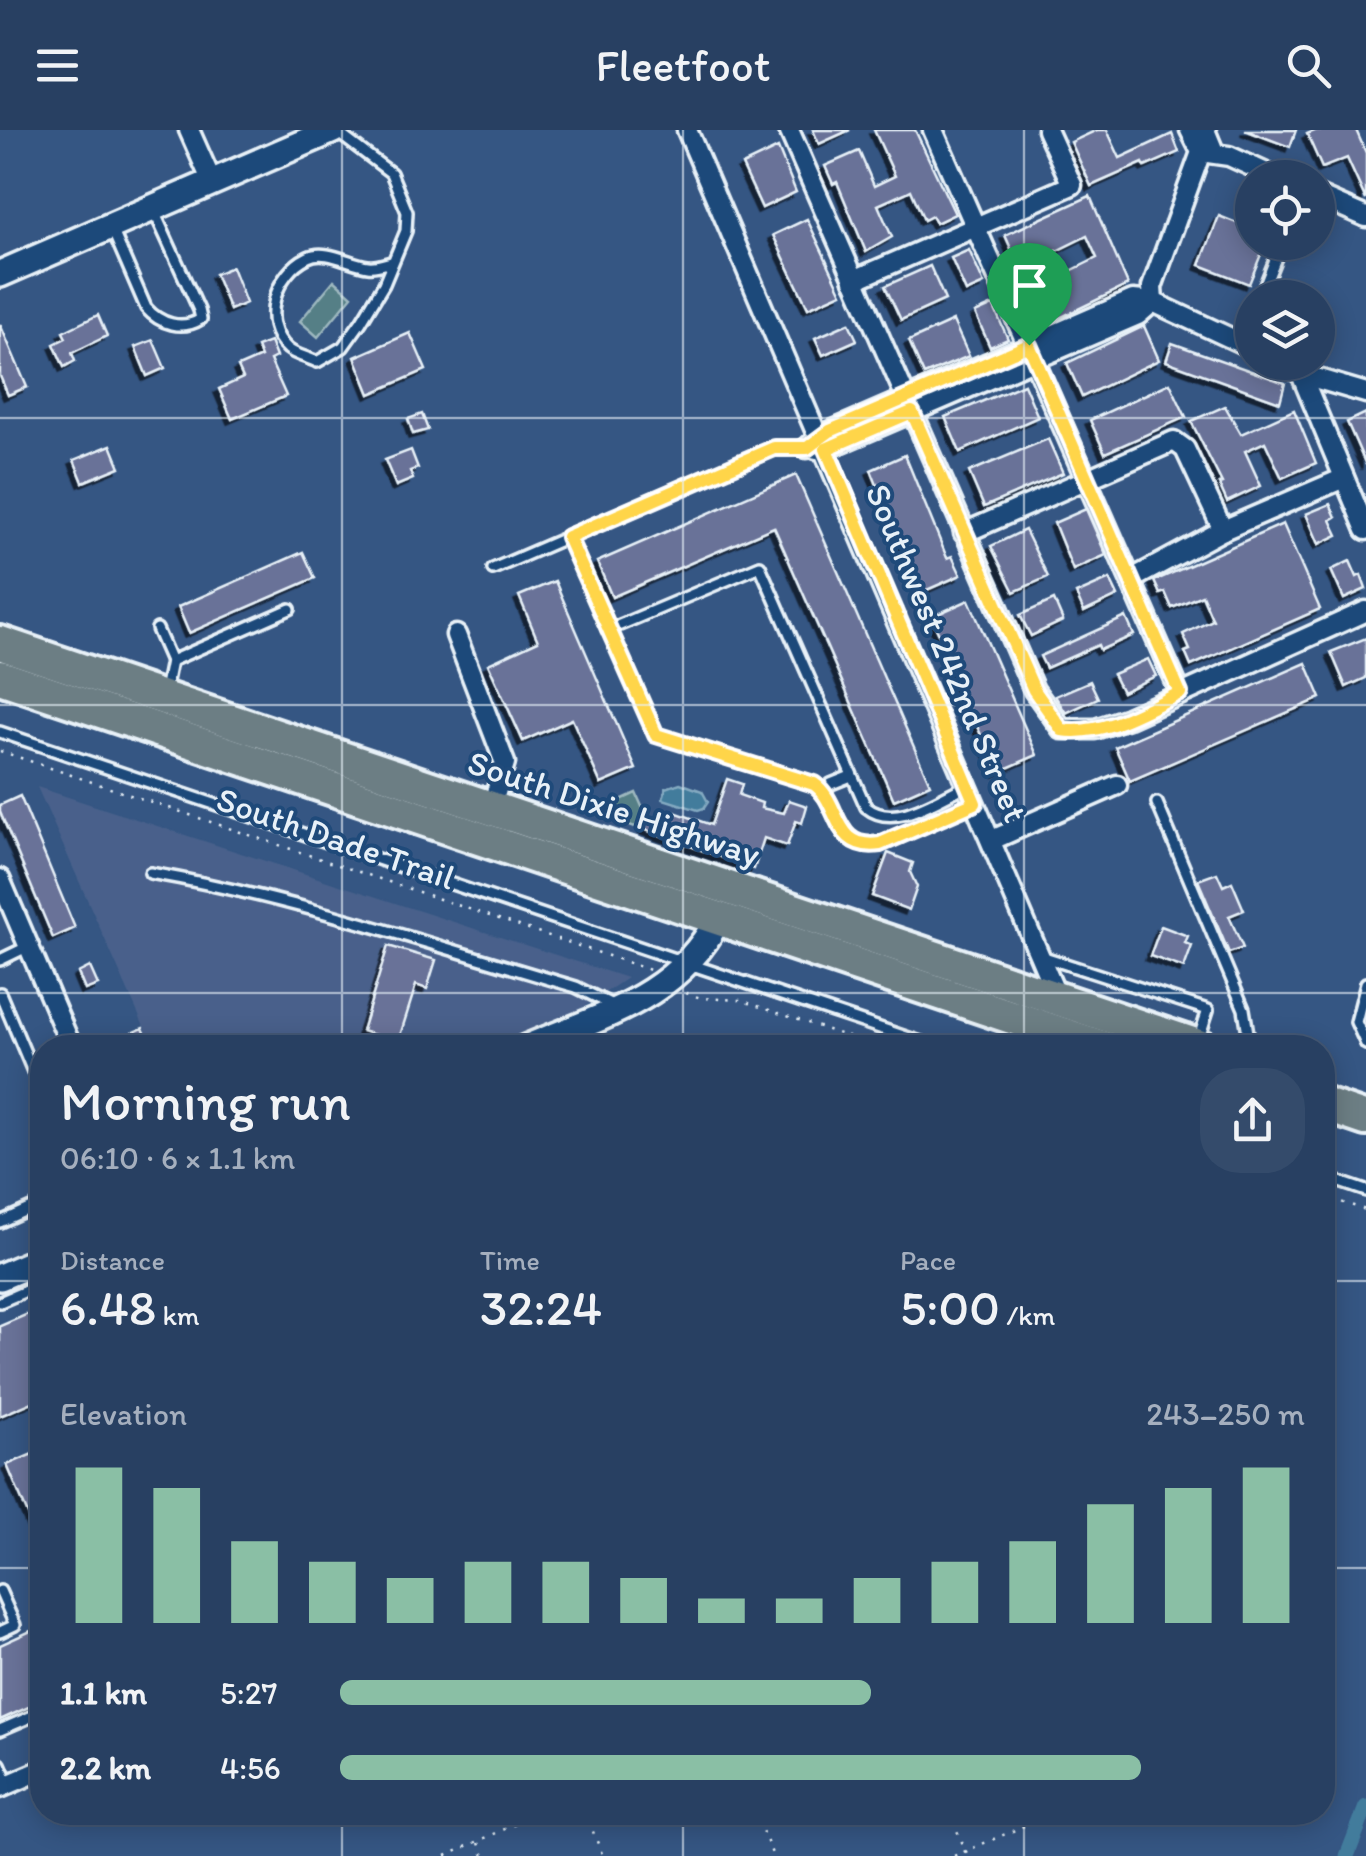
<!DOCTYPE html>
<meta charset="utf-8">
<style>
:root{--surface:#284062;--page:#344b6b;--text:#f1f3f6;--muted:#a5afbe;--line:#445977;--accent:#8abfa5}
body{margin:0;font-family:Itim,sans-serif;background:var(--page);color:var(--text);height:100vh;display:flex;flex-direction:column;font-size:38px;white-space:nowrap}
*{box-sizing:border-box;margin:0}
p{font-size:32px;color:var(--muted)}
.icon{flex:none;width:55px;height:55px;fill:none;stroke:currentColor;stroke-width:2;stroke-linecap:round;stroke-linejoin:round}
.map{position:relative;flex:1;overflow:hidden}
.drawer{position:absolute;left:30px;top:905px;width:1305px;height:790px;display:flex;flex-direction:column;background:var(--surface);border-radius:40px;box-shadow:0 5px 25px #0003,0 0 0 2px var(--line)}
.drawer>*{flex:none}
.tools{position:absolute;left:1235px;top:30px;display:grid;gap:20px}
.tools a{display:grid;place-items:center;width:100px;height:100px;border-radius:50%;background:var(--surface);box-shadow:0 5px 25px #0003,0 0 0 2px var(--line);font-size:50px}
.pin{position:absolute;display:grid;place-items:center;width:85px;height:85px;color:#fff;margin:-102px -42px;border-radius:50% 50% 50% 0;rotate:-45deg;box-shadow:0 0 10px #0007}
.pin .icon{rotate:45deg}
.round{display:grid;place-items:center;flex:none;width:105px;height:105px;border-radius:40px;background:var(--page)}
.overview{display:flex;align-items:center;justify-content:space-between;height:170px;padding:0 30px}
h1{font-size:55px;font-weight:600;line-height:75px}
.metrics{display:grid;grid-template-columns:repeat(3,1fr);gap:15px;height:170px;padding:10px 30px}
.metrics div{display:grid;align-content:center}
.metrics b{font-size:50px;font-weight:600}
.metrics small{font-size:28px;font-weight:400}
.metrics p{font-size:28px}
.chart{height:280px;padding:20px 30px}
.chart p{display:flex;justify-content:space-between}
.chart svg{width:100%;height:180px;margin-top:10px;stroke:var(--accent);stroke-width:6}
ul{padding:0 30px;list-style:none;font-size:32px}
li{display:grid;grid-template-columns:160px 120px 1fr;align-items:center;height:75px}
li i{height:25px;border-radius:12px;background:var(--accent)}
header{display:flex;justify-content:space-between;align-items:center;height:130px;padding:0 30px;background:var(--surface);font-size:45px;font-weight:600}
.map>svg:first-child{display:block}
.built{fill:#48618b}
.green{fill:#547f86;stroke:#9eb8bf;stroke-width:2.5}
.water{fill:#427b9c;stroke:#84aac1;stroke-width:2.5}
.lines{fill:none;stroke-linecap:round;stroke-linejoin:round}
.canal{stroke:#427b9c;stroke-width:15}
.building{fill:#697298;stroke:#e8f1f8;stroke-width:2.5;filter:url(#shadow)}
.lane-casing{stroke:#e8f1f8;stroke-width:16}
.street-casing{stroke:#e8f1f8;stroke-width:25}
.secondary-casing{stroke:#e8f1f8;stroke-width:32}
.highway-casing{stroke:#e8f1f8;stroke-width:40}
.path{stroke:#e8f1f8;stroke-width:2.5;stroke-dasharray:2.5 8;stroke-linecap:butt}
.lane{stroke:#1f4a7a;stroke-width:9}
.street{stroke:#1f4a7a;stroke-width:18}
.secondary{stroke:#1f4a7a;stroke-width:25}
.highway{stroke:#6c7e84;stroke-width:32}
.route-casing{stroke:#fff;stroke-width:20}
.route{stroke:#ffd54a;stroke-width:12}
.grid{fill:none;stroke:#e8f1f8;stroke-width:2.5;stroke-opacity:0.55}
.labels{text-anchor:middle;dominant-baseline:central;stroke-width:8;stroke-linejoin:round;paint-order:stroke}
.street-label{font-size:35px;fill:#e8f1f8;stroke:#1f4a7a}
</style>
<header><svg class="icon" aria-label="menu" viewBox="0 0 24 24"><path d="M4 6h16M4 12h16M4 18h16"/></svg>Fleetfoot<svg class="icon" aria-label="search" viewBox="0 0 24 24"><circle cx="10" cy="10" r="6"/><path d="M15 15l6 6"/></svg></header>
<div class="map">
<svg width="1366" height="1726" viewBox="0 0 1366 1726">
<defs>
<filter id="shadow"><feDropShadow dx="-4.5" dy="4.5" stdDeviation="0" flood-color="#0009"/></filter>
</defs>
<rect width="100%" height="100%" fill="#355683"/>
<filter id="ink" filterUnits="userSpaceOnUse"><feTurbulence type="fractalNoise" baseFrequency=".01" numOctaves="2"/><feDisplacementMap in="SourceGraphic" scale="20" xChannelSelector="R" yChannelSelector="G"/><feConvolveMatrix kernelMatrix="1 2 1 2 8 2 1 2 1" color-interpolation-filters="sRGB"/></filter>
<g filter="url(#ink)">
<polygon class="built" points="37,657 627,848 567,888 494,917 153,917"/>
<g class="green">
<polygon points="334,150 352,166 318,207 300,191"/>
<polygon points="636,663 644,681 638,698 606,687 612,674"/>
</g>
<polygon class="water" points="680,653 702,661 708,672 704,678 698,680 663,669 666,658"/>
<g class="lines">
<polyline class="canal" points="1347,1726 1366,1677"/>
</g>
<g class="building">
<polygon points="813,0 850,0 819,14"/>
<polygon points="874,0 915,0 955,84 936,93 932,86 924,90 911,60 905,63 878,75 892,107 866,122 837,52 833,54 825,36 859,21 874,56 895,46"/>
<polygon points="1097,0 1107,0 1120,28 1172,4 1179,22 1145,37 1143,33 1091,56 1071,12"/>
<polygon points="1245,0 1296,0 1290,17"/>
<polygon points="1317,0 1356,0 1366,23 1366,70 1347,28 1322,38 1307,4"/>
<polygon points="778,18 796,62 762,78 742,35"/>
<polygon points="1090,66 1128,155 1045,195 1030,161 1097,128 1087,106 1020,139 1005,105"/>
<polygon points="1219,86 1252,99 1252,112 1266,112 1249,154 1200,135"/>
<polygon points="807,89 842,163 808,178 773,105"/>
<polygon points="969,120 984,154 966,162 951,128"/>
<polygon points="930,136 945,170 901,190 885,156"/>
<polygon points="232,137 246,173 230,180 215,144"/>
<polygon points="993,175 1008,209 990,217 975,183"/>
<polygon points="98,185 107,206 72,223 75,231 64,237 54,214 66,208 63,202"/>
<polygon points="953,191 969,226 924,245 909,211"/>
<polygon points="849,193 857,210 823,225 815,208"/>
<polygon points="0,194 27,257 8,265 0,246"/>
<polygon points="1144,196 1159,230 1082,267 1067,233"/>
<polygon points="410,203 426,240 370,264 355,227"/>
<polygon points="153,210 165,238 147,246 135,217"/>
<polygon points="270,212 276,227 270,230 286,266 232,289 219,259 243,248 238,237 261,227 257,217"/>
<polygon points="1172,213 1285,253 1280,272 1166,231"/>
<polygon points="1170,253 1186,287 1105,323 1090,290"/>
<polygon points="1024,254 1038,287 960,322 945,287"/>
<polygon points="1225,276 1241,304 1294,280 1316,333 1282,348 1265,312 1245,321 1261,356 1227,372 1219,354 1222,353 1191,291"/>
<polygon points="1366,283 1366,335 1347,292"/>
<polygon points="422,284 428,300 413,304 408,289"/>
<polygon points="1048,309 1063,343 984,377 969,342"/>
<polygon points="111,315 120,337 83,352 74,330"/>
<polygon points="411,320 418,338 410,341 413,349 396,356 385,330"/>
<polygon points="905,325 947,428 952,426 961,445 920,463 871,340"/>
<polygon points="796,345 930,654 894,670 774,397 612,467 597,432"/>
<polygon points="1330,374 1336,387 1331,390 1338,405 1319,414 1306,384"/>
<polygon points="1086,379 1106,425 1073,440 1054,393"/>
<polygon points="1283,394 1320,479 1191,536 1185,522 1190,520 1183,504 1213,490 1211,486 1202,465 1172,478 1165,462 1160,464 1154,451"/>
<polygon points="1025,400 1048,447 1014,462 991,416"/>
<polygon points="303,422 315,448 189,503 178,477"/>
<polygon points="1350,431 1357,447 1361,445 1366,459 1344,469 1331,440"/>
<polygon points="1110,449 1118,466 1084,482 1076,464"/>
<polygon points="555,451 636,639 601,654 572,589 523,611 488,534 538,511 519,466"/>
<polygon points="969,470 1037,625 998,642 943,522 946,520 931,487"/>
<polygon points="1054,470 1063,491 1031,506 1020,485"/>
<polygon points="1126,487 1134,505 1100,520 1098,515 1046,538 1040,526"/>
<polygon points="1366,508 1366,548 1346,557 1331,522"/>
<polygon points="1148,529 1156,546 1122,562 1113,544"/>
<polygon points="1306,533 1321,568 1130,651 1115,617"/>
<polygon points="1090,551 1098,568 1066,583 1055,566"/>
<polygon points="727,649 742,654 739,665 762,673 761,678 784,683 789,670 807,676 802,693 796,691 787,716 764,708 754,739 643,699 647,688 667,695 672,681 711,695"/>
<polygon points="20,666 75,798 53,808 0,682 0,675"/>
<polygon points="888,723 913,733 910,742 917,757 909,780 872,766"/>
<polygon points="1217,743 1223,756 1232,752 1244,780 1229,786 1243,818 1229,823 1198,750"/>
<polygon points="1161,796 1188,806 1185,813 1192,816 1184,838 1150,826"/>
<polygon points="388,816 436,830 427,859 416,855 398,912 362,901"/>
<polygon points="90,837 98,855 85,860 78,843"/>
<polygon points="143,898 150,914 143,918 97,917"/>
<polygon points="42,1178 42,1268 0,1286 0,1196"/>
<polygon points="42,1320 42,1418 7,1335"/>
<polygon points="33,1500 42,1522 42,1571 0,1590 0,1515"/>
</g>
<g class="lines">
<g class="lane-casing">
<g id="lane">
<path d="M 337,2 L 391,43 L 407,82 L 406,101 L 384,154 L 361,192 L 343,217 L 317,232 C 309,228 295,225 288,219 C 259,193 275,143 308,127 C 326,118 350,134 368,136 C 376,137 384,134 391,132"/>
<path d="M 112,99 L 146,178 C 160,194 182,201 201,189 L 199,180 L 153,79"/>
<polyline points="1260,168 1282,112"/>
<polyline points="1242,213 1252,186"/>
<path d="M 568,407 L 656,605 L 813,654 C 841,673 832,721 879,714 L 975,673"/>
<polyline points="493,439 774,318 807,318"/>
<polyline points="157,499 171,531"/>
<path d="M 608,500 L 760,436 L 866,677 C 895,701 938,668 968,655"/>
<polyline points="165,561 171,531 290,479"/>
<polyline points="0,602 939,918"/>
<polyline points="823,662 831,654 851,646"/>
<polyline points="1157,673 1244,879 1248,903 1242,918"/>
<path d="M 150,743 C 295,768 435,816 576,857 L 612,875"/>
<polyline points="1041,826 1208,880 1199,908"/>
<polyline points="0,830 29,816"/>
<polyline points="1366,853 1356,892 1366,914"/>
<polyline points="0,863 42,963"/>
<polyline points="1322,1046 1366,1061"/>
<polyline points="0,1092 42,1073"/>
<polyline points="0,1172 42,1154"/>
<polyline points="0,1461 15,1495 0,1502"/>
<polyline points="0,1600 42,1582"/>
<polyline points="0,1634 9,1655"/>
</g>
</g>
<g class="street-casing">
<g id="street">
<polyline points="189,0 212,52"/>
<polyline points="687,0 1058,869"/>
<polyline points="789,0 1034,560 1062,599 1095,599 1128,588 1366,481"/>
<polyline points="933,0 1180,563"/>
<polyline points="1205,0 1214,22"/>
<polyline points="1201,22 1229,26 1277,48"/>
<polyline points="1318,66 1366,87"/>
<polyline points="854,150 1072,55 1047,0"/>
<polyline points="1153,172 1152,157 1201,22 1190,0"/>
<polyline points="1280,232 1301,244 1366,263"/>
<polyline points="1301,244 1366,400"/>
<polyline points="807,318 820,306 1133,170 1153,172 1252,218"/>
<polyline points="816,319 826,319 1138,185 1153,172"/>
<polyline points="964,403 1174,311 1185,319 1223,400"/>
<polyline points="1132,449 1223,400 1344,348"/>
<polyline points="456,505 505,633 491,679"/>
<polyline points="992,710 1117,655"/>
<polyline points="0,749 72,918"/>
<polyline points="571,899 580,918"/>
<polyline points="0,1658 42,1640"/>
</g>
</g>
<g class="secondary-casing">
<g id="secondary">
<polyline points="0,144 333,0"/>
<path d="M 526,918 C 603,885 677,868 718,789"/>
<polyline points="0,1147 42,1129"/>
</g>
</g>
<g class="highway-casing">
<g id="highway">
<polyline points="0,513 1204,918"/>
<polyline points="0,547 1104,918"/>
<polyline points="1322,974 1366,989"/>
</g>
</g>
<g class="path">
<polyline points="0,621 650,840"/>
<polyline points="686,863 701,868 740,870 881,918"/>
<polyline points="1322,1066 1366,1080"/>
<polyline points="1322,1570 1338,1563"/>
<polyline points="585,1682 603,1726"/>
<polyline points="754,1682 773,1726"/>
<polyline points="949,1682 968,1726"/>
<polyline points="479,1713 484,1726"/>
<polyline points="446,1726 542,1682"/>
<polyline points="954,1726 1057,1682"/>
</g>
<use href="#lane" class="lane"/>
<use href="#street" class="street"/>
<use href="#secondary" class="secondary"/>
<use href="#highway" class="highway"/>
</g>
</g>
<g class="lines" filter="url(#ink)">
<g class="route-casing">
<path id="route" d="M 1029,215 L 1180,563 C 1143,581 1104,606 1062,600 L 1034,560 L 912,282 L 826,319 L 975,673 L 880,714 C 832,721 841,672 814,654 L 656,605 L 568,407 L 774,318 L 807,318 L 830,301 Z"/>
</g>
<use href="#route" class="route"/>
</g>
<path class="grid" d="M 342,0 L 342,918M 683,0 L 683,918M 1024,0 L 1024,918M 0,288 L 1366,288M 0,575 L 1366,575M 0,863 L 1366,863M 0,1151 L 42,1151M 1322,1151 L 1366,1151M 0,1438 L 42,1438M 1322,1438 L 1366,1438M 342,1682 L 342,1726M 683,1682 L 683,1726M 1024,1682 L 1024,1726"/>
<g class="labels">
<g class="street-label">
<text transform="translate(947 523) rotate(67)">Southwest 242nd Street</text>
<text transform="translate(614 678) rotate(18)">South Dixie Highway</text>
<text transform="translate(336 708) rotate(19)">South Dade Trail</text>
</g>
</g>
</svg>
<div class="tools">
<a><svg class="icon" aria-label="locate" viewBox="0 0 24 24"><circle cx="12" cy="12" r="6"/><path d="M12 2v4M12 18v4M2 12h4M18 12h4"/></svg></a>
<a><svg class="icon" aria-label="layers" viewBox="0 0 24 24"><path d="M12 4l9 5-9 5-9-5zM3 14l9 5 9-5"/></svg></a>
</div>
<div class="pin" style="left:1029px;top:215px;background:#1e9e55"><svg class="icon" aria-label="arrive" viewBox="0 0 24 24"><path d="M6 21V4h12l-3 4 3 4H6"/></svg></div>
<section class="drawer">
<div class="overview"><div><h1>Morning run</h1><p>06:10 · 6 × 1.1 km</p></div><a class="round"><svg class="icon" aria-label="share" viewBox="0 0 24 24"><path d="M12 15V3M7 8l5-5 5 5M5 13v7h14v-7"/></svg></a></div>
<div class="metrics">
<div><p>Distance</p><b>6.48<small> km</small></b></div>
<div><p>Time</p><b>32:24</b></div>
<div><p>Pace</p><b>5:00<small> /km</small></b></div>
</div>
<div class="chart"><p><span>Elevation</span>243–250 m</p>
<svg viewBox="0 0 160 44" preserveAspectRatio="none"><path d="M5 44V6M15 44V11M25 44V24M35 44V29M45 44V33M55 44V29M65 44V29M75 44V33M85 44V38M95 44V38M105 44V33M115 44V29M125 44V24M135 44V15M145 44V11M155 44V6"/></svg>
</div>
<ul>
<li><b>1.1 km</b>5:27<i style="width:55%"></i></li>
<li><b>2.2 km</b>4:56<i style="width:83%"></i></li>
</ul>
</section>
</div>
